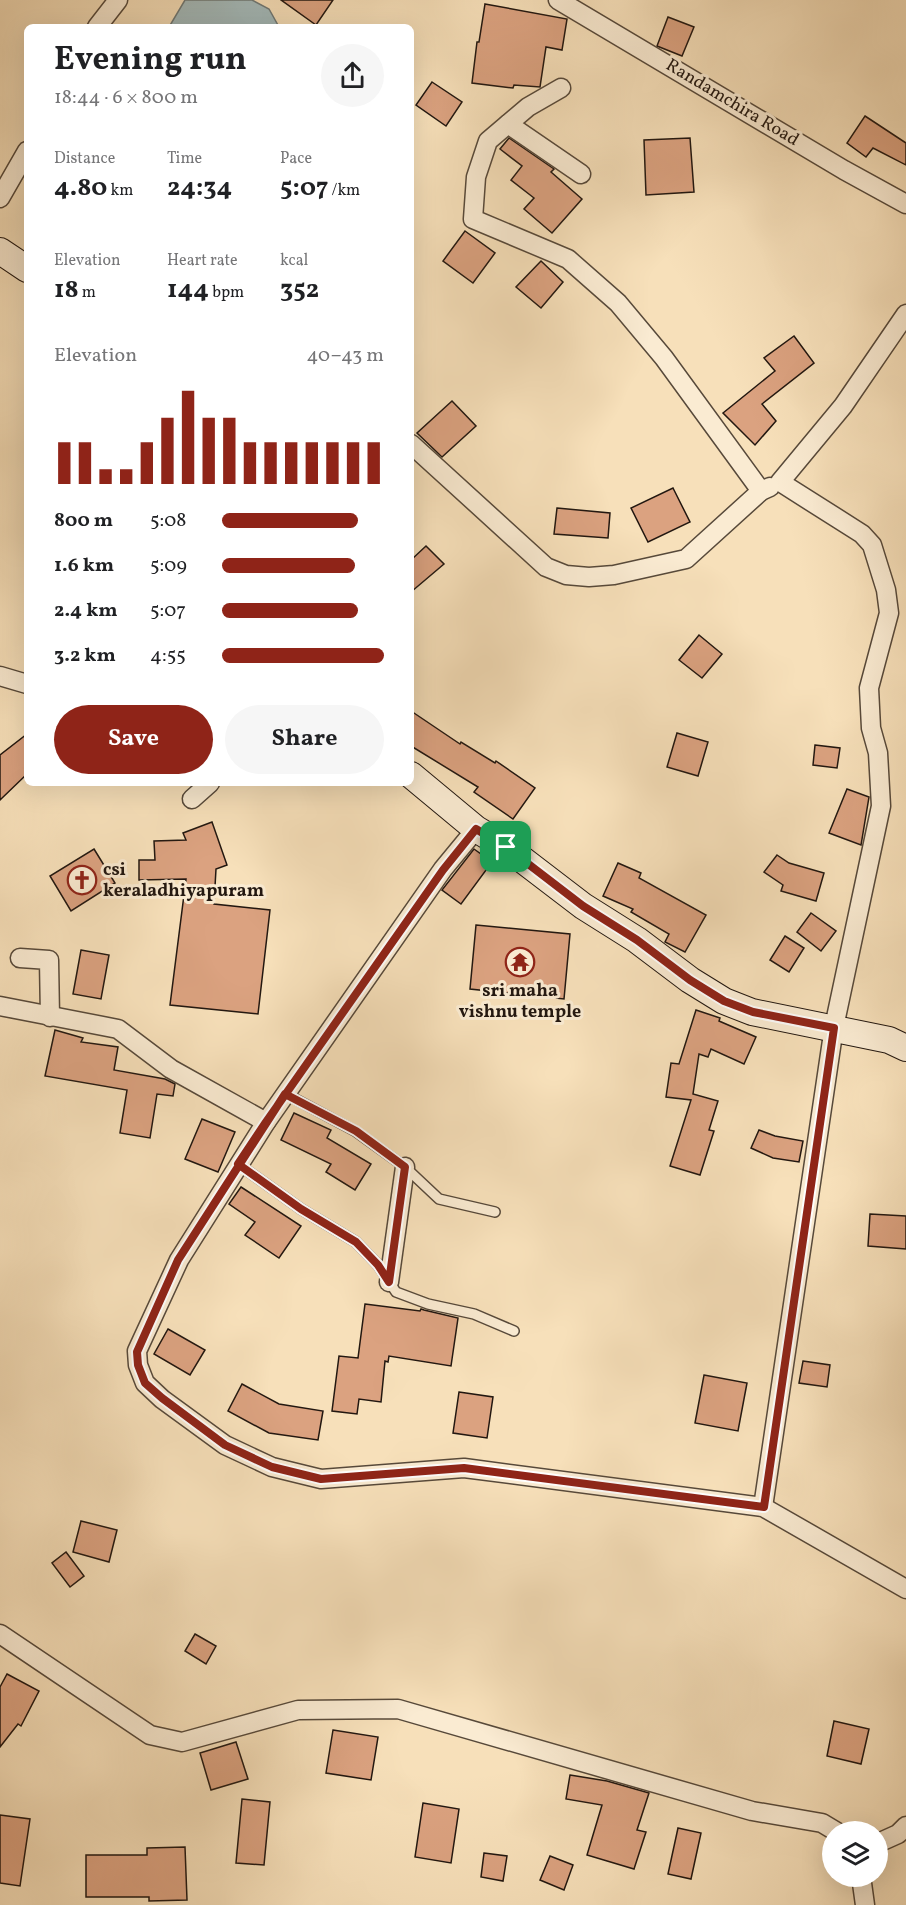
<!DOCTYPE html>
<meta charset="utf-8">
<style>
:root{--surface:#fff;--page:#f6f6f6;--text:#202124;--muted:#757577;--accent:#8f2418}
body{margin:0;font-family:Vollkorn,serif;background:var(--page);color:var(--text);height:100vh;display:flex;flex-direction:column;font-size:22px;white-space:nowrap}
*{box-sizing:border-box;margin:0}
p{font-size:20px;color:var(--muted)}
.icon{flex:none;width:33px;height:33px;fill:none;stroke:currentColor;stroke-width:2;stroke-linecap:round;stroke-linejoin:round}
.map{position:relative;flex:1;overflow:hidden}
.side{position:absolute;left:24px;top:24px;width:390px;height:762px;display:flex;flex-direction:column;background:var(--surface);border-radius:9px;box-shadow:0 6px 24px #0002}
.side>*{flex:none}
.tools{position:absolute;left:822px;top:1821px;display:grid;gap:12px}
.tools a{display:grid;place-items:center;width:66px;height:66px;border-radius:50%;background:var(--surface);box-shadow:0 6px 24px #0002;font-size:30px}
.pin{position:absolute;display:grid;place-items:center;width:51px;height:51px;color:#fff;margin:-26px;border-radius:12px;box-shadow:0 3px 9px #0006}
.round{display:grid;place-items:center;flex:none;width:63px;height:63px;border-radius:32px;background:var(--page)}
.overview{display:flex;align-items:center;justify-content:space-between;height:102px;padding:0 30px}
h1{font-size:33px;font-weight:700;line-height:45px}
.figures{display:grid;grid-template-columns:repeat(3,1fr);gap:9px;height:102px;padding:6px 30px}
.figures div{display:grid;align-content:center}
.figures b{font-size:26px;font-weight:700}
.figures small{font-size:16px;font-weight:400}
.figures p{font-size:16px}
.chart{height:168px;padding:12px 30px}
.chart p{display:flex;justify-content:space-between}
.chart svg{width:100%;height:108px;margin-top:6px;stroke:var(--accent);stroke-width:6}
.button{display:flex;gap:12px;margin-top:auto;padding:12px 30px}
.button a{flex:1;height:69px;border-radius:36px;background:var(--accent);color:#fff;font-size:24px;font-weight:700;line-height:69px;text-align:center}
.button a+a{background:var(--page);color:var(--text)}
ul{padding:0 30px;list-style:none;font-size:20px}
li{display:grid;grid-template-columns:96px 72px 1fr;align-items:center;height:45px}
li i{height:15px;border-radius:8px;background:var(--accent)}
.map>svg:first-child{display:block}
.water{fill:#a3babb;stroke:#6f7977;stroke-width:1.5}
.building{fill:#dba280;stroke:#221710;stroke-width:1.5}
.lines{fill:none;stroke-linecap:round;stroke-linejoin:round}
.lane-casing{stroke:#57493a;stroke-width:12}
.street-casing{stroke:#57493a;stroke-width:21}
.secondary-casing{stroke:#221710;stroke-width:28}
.lane{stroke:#faebd2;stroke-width:9}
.street{stroke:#faebd2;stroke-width:18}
.secondary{stroke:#faebd2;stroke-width:26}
.route-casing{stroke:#fff;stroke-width:12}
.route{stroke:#8f2418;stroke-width:8}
.labels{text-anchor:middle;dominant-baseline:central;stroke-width:6;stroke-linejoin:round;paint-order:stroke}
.street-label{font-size:18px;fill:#221710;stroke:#faebd2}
.poi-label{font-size:18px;font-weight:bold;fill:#221710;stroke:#faebd2;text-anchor:start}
</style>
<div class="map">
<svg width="906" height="1905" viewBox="0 0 906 1905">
<rect width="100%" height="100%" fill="#f7e0ba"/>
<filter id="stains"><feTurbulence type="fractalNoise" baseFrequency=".00333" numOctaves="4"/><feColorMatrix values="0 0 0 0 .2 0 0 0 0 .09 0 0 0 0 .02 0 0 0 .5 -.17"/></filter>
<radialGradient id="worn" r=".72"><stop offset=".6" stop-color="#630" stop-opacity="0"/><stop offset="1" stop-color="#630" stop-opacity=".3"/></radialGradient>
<polygon class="water" points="185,0 252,0 269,9 279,27 169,27"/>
<g class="building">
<polygon points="281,0 333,0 316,25"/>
<polygon points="485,4 567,19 562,50 546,47 540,87 514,85 513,88 472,83 477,42 479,42"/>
<polygon points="668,17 694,27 682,56 657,46"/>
<polygon points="432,82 462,102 446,126 416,105"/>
<polygon points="865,116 906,143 906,165 873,148 866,157 847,143"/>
<polygon points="509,138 554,169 551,172 582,199 552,233 524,209 534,198 511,180 522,166 500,149"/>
<polygon points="690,138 694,192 646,195 644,140"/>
<polygon points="465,231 495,253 473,283 443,261"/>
<polygon points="541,261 563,282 541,308 516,287"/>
<polygon points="794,336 814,363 762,404 776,421 755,445 723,413 775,371 764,358"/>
<polygon points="452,401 476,426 442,457 417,433"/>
<polygon points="673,488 690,522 648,542 631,508"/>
<polygon points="557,508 610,513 608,538 554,534"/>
<polygon points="426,546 444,564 411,592 411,560"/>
<polygon points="699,635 722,654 702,678 679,660"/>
<polygon points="411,711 460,744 461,742 495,763 496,761 535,788 513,819 474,792 478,787 411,746"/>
<polygon points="677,733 708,742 698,776 667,767"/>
<polygon points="27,734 27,774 0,800 0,755"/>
<polygon points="815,745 840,748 837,768 813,765"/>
<polygon points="847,789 869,797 861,845 829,833"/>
<polygon points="212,822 227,865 216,869 214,904 270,910 258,1014 170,1005 186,879 139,880 139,860 155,860 154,841 186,840 183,833"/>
<polygon points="94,849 115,883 71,911 50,876"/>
<polygon points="474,849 492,862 461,904 442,890"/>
<polygon points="777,855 789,863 824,873 816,901 781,891 783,885 764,872"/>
<polygon points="618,863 641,873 639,878 706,915 685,952 665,942 669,934 631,912 633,909 603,896"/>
<polygon points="811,913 836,931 821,951 797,932"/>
<polygon points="476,925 570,934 564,999 470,989"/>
<polygon points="785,936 804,948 789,972 770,960"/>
<polygon points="81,950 109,955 101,999 73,994"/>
<polygon points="696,1010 720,1018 719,1021 756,1037 744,1064 711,1049 708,1057 699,1054 693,1094 718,1101 709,1130 714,1131 700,1175 670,1166 691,1100 666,1097 671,1063 679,1064"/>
<polygon points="55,1030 83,1038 81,1042 118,1047 114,1070 165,1079 175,1084 173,1096 157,1094 150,1138 120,1133 127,1090 45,1076"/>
<polygon points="294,1113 331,1130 327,1138 371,1164 355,1190 326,1172 331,1164 281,1140"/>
<polygon points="202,1119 235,1132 218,1172 185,1159"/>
<polygon points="759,1130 775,1136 803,1141 799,1162 773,1158 751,1148"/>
<polygon points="241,1187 301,1226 279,1258 245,1235 255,1222 229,1204"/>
<polygon points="870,1214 906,1216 906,1249 868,1246"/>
<polygon points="365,1304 420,1311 421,1309 424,1310 458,1318 451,1366 389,1356 388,1362 385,1361 381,1402 359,1399 357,1414 332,1411 339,1356 358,1358"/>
<polygon points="168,1329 205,1350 190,1375 154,1354"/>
<polygon points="803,1361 830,1365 827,1387 799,1383"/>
<polygon points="704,1375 747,1383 738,1431 695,1423"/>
<polygon points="242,1384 279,1404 323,1411 318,1440 269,1433 228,1411"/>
<polygon points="459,1392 493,1397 487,1438 453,1433"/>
<polygon points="81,1521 117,1530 109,1562 73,1552"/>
<polygon points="66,1552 84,1576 70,1587 52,1563"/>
<polygon points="195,1634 216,1646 206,1664 185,1651"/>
<polygon points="7,1674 39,1691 21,1726 18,1724 0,1747 0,1687"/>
<polygon points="834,1721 869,1729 861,1764 827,1756"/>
<polygon points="333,1730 378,1737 371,1780 326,1773"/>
<polygon points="236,1742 248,1779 211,1790 200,1753"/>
<polygon points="570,1775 607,1781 649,1793 637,1830 646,1832 634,1869 587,1855 602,1805 566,1799"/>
<polygon points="242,1799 270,1802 264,1865 236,1863"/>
<polygon points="423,1803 459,1809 451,1863 415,1857"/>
<polygon points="0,1815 30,1819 20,1886 0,1883"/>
<polygon points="678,1828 701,1833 691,1879 668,1874"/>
<polygon points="185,1847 187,1900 149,1901 149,1897 86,1897 86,1855 147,1855 147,1848"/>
<polygon points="484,1853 507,1856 503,1881 481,1877"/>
<polygon points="550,1856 573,1865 564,1890 540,1880"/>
</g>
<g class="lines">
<g class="lane-casing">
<g id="lane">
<polyline points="286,1094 355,1131 405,1167 439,1199 495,1212"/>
<polyline points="238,1164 301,1209 356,1242 378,1265 396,1292 428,1304 474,1314 514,1331"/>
</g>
</g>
<g class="street-casing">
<g id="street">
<polyline points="558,0 844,170 906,204"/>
<polyline points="97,27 118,0"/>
<polyline points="561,88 528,107 488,141 476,177 473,219 568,259 618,303 664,358 761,491"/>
<polyline points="508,124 581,174"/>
<polyline points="0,198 27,151"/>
<polyline points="411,444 546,567 566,575 589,577 614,575 686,559 761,491 770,487"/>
<polyline points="0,676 27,684"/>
<polyline points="192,799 210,783"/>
<polyline points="476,829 443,869 266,1122 179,1260 137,1351 138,1365 145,1383 162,1399 225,1445 272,1467 321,1479 464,1468 763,1507 906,1589"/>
<polyline points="20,958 49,960 50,1017"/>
<polyline points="0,1006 118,1029 171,1069 266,1122"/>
<polyline points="389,1282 405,1167"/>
<polyline points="763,1507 834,1027 881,806 878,753 871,728 869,688 889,613 886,590 872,545 862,534 780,482 843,406 906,314"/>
<polyline points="0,1634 150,1735 182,1742 298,1710 398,1709 752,1811 822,1823 837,1832"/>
<polyline points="878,1843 898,1834 906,1826"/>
<polyline points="861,1876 865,1905"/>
</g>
</g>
<g class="secondary-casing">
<g id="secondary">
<polyline points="0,251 27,269"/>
<polyline points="411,775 476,829 506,847 583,906 637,940 690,980 724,1001 752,1012 889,1040 906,1048"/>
</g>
</g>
<use href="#lane" class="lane"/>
<use href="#street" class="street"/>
<use href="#secondary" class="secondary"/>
</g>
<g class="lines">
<g class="route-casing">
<polyline id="route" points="506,847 476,829 443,870 266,1122 238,1164 301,1209 356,1242 378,1265 389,1282 405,1167 356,1131 285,1094 178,1260 137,1352 138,1365 145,1383 162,1398 225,1445 272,1467 321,1479 464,1468 764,1507 834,1028 753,1012 724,1001 690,980 637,940 583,906 506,847"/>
</g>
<use href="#route" class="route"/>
</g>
<defs>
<g id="church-ring" transform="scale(1.5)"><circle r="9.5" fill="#faebd2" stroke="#8f2418" stroke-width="1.5"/><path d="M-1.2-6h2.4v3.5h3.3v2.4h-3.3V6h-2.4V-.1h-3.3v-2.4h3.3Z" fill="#8f2418"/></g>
<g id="temple-ring" transform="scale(1.5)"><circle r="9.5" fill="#faebd2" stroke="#8f2418" stroke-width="1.5"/><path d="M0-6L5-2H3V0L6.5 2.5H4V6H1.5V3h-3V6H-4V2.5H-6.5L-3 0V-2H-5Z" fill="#8f2418"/></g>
</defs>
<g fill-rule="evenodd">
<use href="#church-ring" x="82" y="880"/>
<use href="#temple-ring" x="520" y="962"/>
</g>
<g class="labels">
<g class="street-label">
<text transform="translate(732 103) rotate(31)">Randamchira Road</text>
</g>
<g class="poi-label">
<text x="103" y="870">csi<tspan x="103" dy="21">keraladhiyapuram</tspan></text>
<text x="520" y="991" text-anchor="middle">sri maha<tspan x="520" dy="21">vishnu temple</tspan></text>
</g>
</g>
<rect width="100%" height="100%" filter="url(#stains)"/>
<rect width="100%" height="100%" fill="url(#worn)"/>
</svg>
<div class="tools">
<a><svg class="icon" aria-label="layers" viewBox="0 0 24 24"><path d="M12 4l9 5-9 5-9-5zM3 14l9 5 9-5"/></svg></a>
</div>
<div class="pin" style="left:506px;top:847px;background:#1e9e55"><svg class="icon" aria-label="arrive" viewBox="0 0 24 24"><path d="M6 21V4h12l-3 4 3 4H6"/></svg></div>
<section class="side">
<div class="overview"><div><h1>Evening run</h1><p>18:44 · 6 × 800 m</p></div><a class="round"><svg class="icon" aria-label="share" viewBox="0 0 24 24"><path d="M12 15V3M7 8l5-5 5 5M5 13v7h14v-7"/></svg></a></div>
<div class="figures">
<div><p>Distance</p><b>4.80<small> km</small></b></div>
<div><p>Time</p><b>24:34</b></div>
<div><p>Pace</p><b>5:07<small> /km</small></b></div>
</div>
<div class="figures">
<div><p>Elevation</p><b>18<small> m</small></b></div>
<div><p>Heart rate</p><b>144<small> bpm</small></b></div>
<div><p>kcal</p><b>352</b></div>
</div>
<div class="chart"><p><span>Elevation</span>40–43 m</p>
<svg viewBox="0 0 160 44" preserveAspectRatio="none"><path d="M5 44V27M15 44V27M25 44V38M35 44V38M45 44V27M55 44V17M65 44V6M75 44V17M85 44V17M95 44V27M105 44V27M115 44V27M125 44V27M135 44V27M145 44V27M155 44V27"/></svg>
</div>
<ul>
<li><b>800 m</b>5:08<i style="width:84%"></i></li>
<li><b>1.6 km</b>5:09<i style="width:82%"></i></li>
<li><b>2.4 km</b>5:07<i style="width:84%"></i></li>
<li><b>3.2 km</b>4:55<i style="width:100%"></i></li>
</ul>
<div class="button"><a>Save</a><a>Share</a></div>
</section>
</div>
